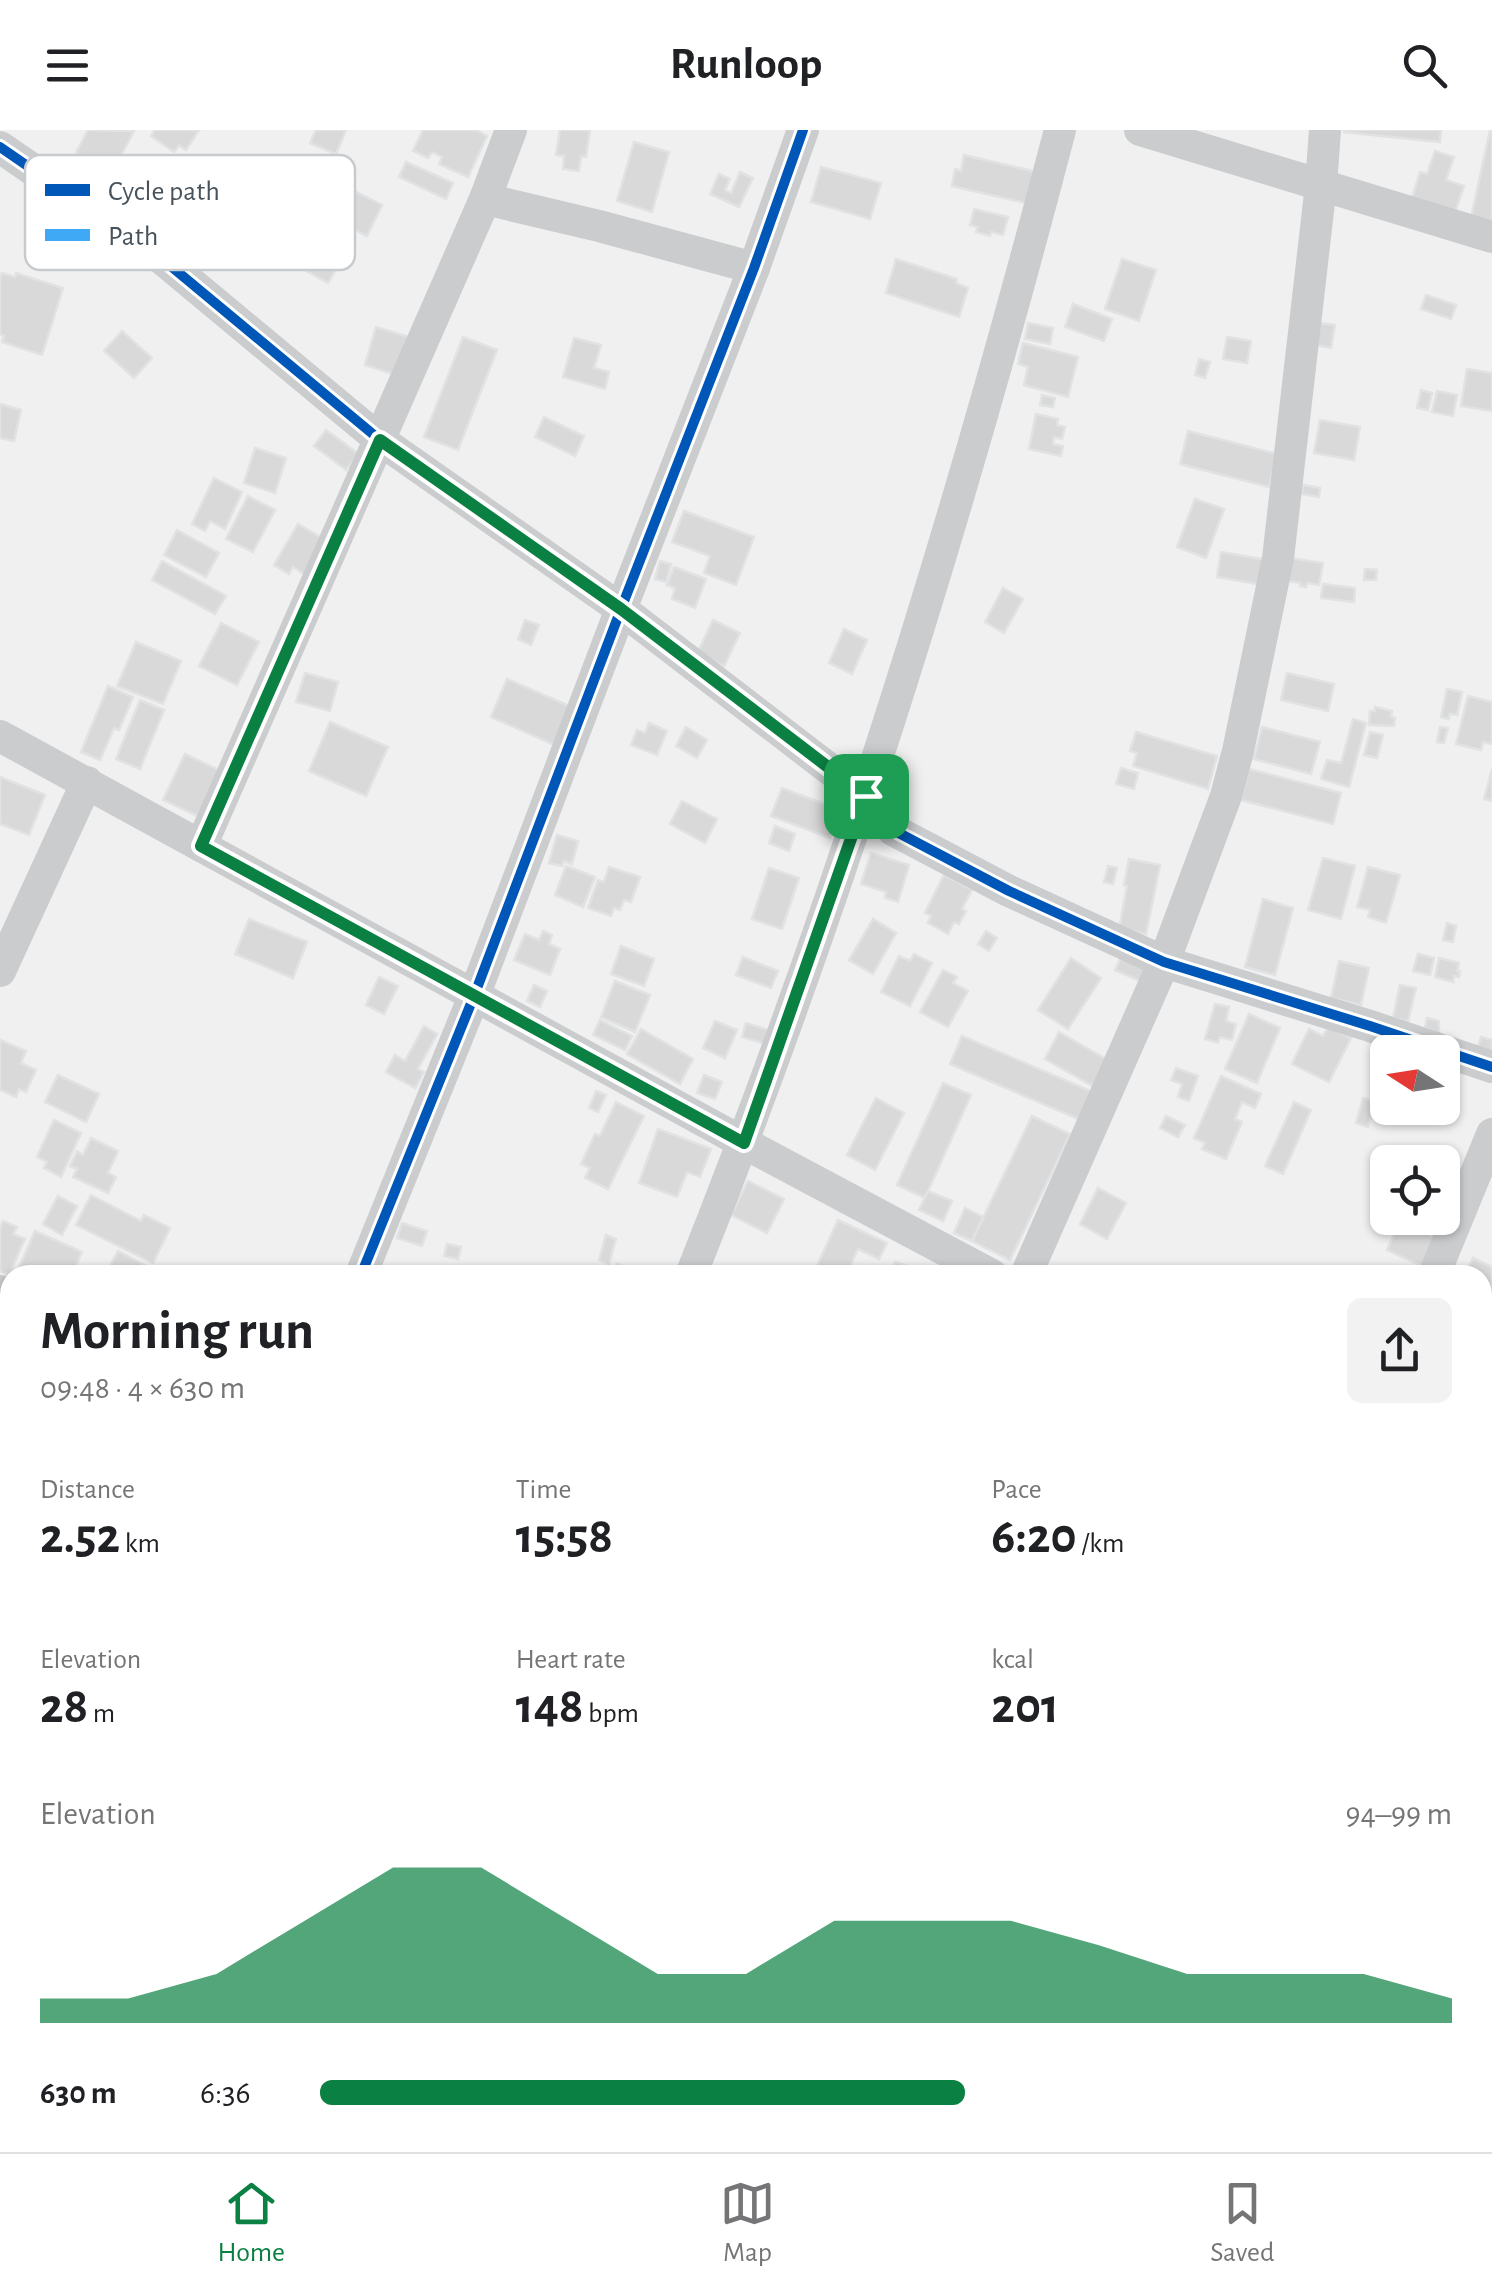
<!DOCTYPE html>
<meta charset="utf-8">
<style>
:root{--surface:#fff;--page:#f2f2f2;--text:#202124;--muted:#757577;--line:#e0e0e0;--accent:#0b8043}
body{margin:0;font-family:"Alegreya Sans",sans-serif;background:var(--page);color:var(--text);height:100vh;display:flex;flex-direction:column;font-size:38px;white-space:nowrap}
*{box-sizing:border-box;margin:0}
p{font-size:32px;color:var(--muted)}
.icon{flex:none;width:55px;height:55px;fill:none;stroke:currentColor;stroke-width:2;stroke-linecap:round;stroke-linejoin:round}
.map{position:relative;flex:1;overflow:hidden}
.details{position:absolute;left:0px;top:1135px;width:1492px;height:888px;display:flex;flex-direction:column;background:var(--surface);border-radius:30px 30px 0 0;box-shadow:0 2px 8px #0004}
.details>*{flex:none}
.needle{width:65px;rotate:282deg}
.controls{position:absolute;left:1370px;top:905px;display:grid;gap:20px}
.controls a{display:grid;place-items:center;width:90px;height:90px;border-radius:15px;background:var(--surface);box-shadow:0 2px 8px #0004;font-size:50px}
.pin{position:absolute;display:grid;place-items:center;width:85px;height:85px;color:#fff;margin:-42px;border-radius:20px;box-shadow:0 5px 15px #0006}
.round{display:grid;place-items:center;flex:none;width:105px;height:105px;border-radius:15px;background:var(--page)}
.headline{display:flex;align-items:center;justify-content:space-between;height:170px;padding:0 40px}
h1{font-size:55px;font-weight:700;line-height:75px}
.figures{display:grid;grid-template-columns:repeat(3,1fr);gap:15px;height:170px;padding:10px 40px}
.figures div{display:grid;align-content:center}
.figures b{font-size:50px;font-weight:700}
.figures small{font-size:28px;font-weight:400}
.figures p{font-size:28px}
.chart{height:280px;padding:20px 40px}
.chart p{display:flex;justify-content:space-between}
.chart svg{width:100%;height:180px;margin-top:10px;fill:var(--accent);opacity:.7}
ul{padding:0 40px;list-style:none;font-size:32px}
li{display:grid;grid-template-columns:160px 120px 1fr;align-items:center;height:75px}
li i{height:25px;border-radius:12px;background:var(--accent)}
header{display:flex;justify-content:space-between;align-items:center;height:130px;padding:0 40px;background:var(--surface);font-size:45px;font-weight:700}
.tabs{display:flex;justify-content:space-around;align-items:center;height:140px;border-top:2px solid var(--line);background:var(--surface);font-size:28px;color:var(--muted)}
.tabs a{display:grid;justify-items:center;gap:5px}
.tabs .selected{color:var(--accent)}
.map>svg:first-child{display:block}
.building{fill:#d9d9da;stroke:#e1e2e3;stroke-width:2.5}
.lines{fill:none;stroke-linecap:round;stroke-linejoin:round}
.minor{stroke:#caccce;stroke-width:32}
.quiet{stroke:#3fa9f5;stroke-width:8;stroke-dasharray:15 8;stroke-linecap:butt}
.cycleway-casing{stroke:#fff;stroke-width:16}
.cycleway{stroke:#0057b8;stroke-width:10}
.route-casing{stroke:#fff;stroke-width:20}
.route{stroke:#0b8043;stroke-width:12}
.key{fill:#fff;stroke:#c8cbce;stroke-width:2.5}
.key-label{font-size:28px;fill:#48525b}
</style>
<header><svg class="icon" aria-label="menu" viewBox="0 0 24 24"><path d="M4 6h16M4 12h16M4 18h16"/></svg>Runloop<svg class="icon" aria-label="search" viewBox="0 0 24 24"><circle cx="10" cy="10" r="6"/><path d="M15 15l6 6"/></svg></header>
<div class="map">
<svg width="1492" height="2022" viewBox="0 0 1492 2022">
<rect width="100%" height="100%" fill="#f0f0f0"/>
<g class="building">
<polygon points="88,0 134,1 107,52 92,43 96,34 76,23"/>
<polygon points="155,0 199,0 186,20 179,15 174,22 151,6"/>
<polygon points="316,0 346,0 336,24 310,13"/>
<polygon points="423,0 476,0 487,6 468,47 439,34 442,27 432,22 428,28 413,21"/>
<polygon points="560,0 590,0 586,27 581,26 579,41 563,39 564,26 556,25"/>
<polygon points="1344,0 1441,0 1440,12 1344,2"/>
<polygon points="1490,0 1492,0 1492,97 1470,93"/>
<polygon points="634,12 669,22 652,82 617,71"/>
<polygon points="1435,21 1454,27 1446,50 1464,56 1454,85 1411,71 1420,42 1427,44"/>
<polygon points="964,25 1041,43 1034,75 952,56 955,39 961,41"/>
<polygon points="406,32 453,53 446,69 399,47"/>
<polygon points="821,37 881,53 870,89 811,72"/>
<polygon points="740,42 753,48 739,77 710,64 719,44 730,49 725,60 731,63"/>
<polygon points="337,52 382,75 367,106 322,83"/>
<polygon points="974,79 1008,87 1003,105 991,102 990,106 976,102 978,97 970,95"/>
<polygon points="312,101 347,120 328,153 294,134"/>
<polygon points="896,129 957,149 956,153 968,158 959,187 886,163"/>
<polygon points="1122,129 1156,140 1139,191 1105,179"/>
<polygon points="2,143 15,147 16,143 63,158 42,225 2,212 4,206 0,204 0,149"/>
<polygon points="1426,165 1456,175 1451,189 1421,179"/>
<polygon points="1073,174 1112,189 1104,211 1065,197"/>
<polygon points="1028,193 1053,198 1050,214 1025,209"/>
<polygon points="1320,193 1335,195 1331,218 1317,215"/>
<polygon points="376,197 409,207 396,245 365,235"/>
<polygon points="122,201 152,228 134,248 104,221"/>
<polygon points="463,207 497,220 458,320 424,307"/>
<polygon points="1227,207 1251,211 1247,233 1223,229"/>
<polygon points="574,208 601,215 594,238 609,242 605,259 563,247"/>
<polygon points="1023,213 1078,227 1068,267 1024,255 1028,237 1018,234"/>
<polygon points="1199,229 1210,232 1205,248 1195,245"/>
<polygon points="1467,239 1492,243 1492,281 1461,276"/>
<polygon points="1421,260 1432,263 1428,280 1417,278"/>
<polygon points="1437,261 1457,265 1453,286 1432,282"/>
<polygon points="1042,265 1055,268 1053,277 1040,275"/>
<polygon points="0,274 21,280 14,311 0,308"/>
<polygon points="1036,284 1058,289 1057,295 1065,297 1062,309 1054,307 1053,314 1063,316 1061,326 1029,319"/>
<polygon points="544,287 584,306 575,326 535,307"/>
<polygon points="1320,290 1360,297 1354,330 1314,323"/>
<polygon points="326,300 359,324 346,340 314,316"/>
<polygon points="1188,301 1277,324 1269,357 1180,334"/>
<polygon points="255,318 286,328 275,363 244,353"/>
<polygon points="214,348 242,362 225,399 210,391 205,401 192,394"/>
<polygon points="1303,355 1320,358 1319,367 1302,364"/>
<polygon points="248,366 275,380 253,422 226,409"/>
<polygon points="1195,369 1224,379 1206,428 1177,417"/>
<polygon points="684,381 754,407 736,455 704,443 710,426 672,412"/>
<polygon points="298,394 324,409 304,444 293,437 289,444 274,435"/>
<polygon points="177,400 219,423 206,447 164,425"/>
<polygon points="1221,422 1267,430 1263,455 1217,447"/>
<polygon points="1290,428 1323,433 1319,455 1307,453 1306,457 1300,456 1301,453 1286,451"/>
<polygon points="162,431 226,466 215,484 152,450"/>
<polygon points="660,431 671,434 666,452 655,449"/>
<polygon points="674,437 706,449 695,478 672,469 675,458 667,455"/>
<polygon points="1365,439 1377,440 1376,450 1364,450"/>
<polygon points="1323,454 1355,458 1354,472 1321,468"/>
<polygon points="1003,458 1023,469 1004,503 985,492"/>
<polygon points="525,490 539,495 531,515 518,509"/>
<polygon points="713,490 740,503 724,536 697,524"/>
<polygon points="221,493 259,512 237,555 199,536"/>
<polygon points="844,499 867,510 852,544 829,533"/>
<polygon points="136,512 181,531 163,574 117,556"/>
<polygon points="305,543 338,552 330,581 296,572"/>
<polygon points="1287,543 1334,554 1328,581 1281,570"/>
<polygon points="507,549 576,579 559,617 491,587"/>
<polygon points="108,556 133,567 119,600 114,598 100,630 81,622"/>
<polygon points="1447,559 1462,562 1457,585 1450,584 1449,589 1441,587"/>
<polygon points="1468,566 1492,572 1492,614 1483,612 1481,620 1456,614"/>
<polygon points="140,570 164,580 140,639 116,629"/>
<polygon points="1375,577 1392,581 1391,587 1395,588 1394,596 1369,595 1370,581 1375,581"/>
<polygon points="1353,589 1366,593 1349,657 1321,649 1327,630 1341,633"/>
<polygon points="330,592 388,617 366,666 309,641"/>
<polygon points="649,593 667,601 657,625 631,615 637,600 645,603"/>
<polygon points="686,597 707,610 697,628 676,616"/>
<polygon points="1262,597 1320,612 1311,644 1254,629"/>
<polygon points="1440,597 1448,598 1444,613 1437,612"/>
<polygon points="1136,602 1217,626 1208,659 1133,636 1137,623 1130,621"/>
<polygon points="1370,602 1383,605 1377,628 1364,625"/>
<polygon points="185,624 219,640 198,686 163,670"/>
<polygon points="1121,638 1138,643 1134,659 1116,654"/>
<polygon points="1249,639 1341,663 1333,694 1241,670"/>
<polygon points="1492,639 1492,671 1484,669"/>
<polygon points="0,647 45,665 29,705 0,694"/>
<polygon points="782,658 840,680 830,708 771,686"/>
<polygon points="682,671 717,689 705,713 670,694"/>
<polygon points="775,696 795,704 789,721 769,713"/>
<polygon points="557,705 578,711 572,734 564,731 562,736 549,733"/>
<polygon points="871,723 909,735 898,772 885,768 886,762 861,754"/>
<polygon points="1323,728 1355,736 1341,789 1308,780"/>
<polygon points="1129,729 1160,735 1146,804 1119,799 1127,756 1124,755"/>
<polygon points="566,736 595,747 583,777 555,765"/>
<polygon points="1108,736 1117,738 1113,754 1104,752"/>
<polygon points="609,737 640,747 631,772 624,770 620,780 614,778 611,786 588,778 598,750 604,752"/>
<polygon points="1368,737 1400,745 1386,793 1368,787 1370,780 1357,777"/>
<polygon points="769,738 799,748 782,799 752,789"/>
<polygon points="944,745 972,760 962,779 966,781 959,794 954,792 948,804 928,793 931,786 925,783"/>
<polygon points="1263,769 1293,778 1275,845 1245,837"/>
<polygon points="249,789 307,812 293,848 235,824"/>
<polygon points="873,789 896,803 873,844 849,830"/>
<polygon points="1447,793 1456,796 1453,812 1443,810"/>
<polygon points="543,801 552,805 549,814 560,819 550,845 514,830 525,804 539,810"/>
<polygon points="986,801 997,808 989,821 978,814"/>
<polygon points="621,816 654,829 644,856 611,844"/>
<polygon points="1123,823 1148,835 1140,851 1115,840"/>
<polygon points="914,824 932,833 910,876 881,862 899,826 910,831"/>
<polygon points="1418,824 1434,828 1430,845 1413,841"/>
<polygon points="743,827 778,841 771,858 736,845"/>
<polygon points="1071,828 1101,848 1068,899 1038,880"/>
<polygon points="1439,828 1459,833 1457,841 1460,841 1459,847 1454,846 1453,852 1435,847"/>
<polygon points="1339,831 1369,838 1361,875 1331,868"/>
<polygon points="943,840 957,847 953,853 968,861 948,897 920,882"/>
<polygon points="379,847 398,856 384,884 366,875"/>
<polygon points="615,851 650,865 635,902 601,887"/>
<polygon points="534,855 547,861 540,877 527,871"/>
<polygon points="1400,855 1416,858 1408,891 1393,888"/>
<polygon points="1215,874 1229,877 1226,891 1236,894 1232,910 1220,907 1218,913 1205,909"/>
<polygon points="1249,884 1280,898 1257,953 1225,939"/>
<polygon points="1427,888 1439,891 1439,903 1425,898"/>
<polygon points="600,890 632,906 625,920 593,905"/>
<polygon points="715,891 737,900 725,928 703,918"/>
<polygon points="746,893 778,903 762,913 742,907"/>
<polygon points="424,896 437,904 418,939 424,942 415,958 386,942 395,925 405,931"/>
<polygon points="1328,897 1351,908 1329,952 1292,934 1309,899 1323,906"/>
<polygon points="641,899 693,929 680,954 627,924"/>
<polygon points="1059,902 1113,933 1098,959 1045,929"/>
<polygon points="962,906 1095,963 1083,991 950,934"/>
<polygon points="1481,907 1492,910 1492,931 1476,923"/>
<polygon points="0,910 26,921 21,933 36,940 26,962 19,959 16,967 0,960"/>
<polygon points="1176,938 1198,946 1189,971 1178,967 1182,954 1171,950"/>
<polygon points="58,945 99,964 86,992 45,972"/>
<polygon points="704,945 722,952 715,969 697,963"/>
<polygon points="1221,946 1261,964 1255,978 1242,972 1235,989 1242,992 1226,1029 1202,1019 1205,1013 1194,1008"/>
<polygon points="943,953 971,965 925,1068 897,1055"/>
<polygon points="596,961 606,965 598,982 589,978"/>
<polygon points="876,968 904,983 875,1040 847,1025"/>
<polygon points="1363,968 1388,975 1388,978 1402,979 1398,994 1371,986 1368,997 1356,993"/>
<polygon points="616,972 644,986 608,1059 585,1048 590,1038 581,1034 595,1004 600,1006"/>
<polygon points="1294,972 1311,980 1283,1044 1265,1036"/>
<polygon points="1032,986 1070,1004 1010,1130 972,1111"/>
<polygon points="1166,986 1185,995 1178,1007 1160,998"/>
<polygon points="54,990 81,1003 61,1047 44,1038 47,1032 37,1027"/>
<polygon points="658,999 711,1019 700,1047 687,1042 677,1067 639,1053"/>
<polygon points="91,1008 118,1021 108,1043 116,1047 108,1063 73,1047 77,1039 70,1036 77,1021 83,1025"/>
<polygon points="748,1051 784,1069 767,1103 731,1085"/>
<polygon points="1098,1058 1126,1073 1107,1109 1080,1094"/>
<polygon points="928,1061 952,1071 943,1091 919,1080"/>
<polygon points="91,1065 141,1091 144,1085 170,1098 153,1133 76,1095"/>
<polygon points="58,1066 77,1076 62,1105 43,1094"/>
<polygon points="965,1078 983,1087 972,1111 954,1103"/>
<polygon points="838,1090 887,1113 879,1129 858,1119 846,1145 837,1145 817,1136"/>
<polygon points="3,1091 17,1097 13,1104 25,1109 9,1145 0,1141 0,1097"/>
<polygon points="1400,1091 1437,1108 1424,1137 1387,1120"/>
<polygon points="402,1093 427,1101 422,1116 397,1108"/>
<polygon points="35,1101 82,1122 72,1145 16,1145"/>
<polygon points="606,1105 616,1109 609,1134 599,1130"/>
<polygon points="447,1114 461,1117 458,1129 444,1126"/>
<polygon points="118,1121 154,1140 151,1145 105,1145"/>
<polygon points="1473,1128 1492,1137 1492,1183 1482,1178 1482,1145 1464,1145"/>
<polygon points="895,1132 934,1145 890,1145"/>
<polygon points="617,1134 651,1145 605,1145 607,1139 615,1142"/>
<polygon points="1488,1437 1492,1438 1492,1485 1482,1483 1482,1442 1487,1443"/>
<polygon points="285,2012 339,2012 337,2022 319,2022 320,2020 302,2016 301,2020 284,2016"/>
<polygon points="384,2012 415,2012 435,2021 380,2022"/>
<polygon points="582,2012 615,2012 626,2015 624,2022 579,2022"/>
<polygon points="633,2012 682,2012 678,2022 650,2022 632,2016"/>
<polygon points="741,2012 755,2012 791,2020 791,2022 739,2022"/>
<polygon points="1008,2012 1030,2012 1030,2013 1028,2022 1005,2022"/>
<polygon points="1101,2012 1121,2012 1123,2013 1120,2022 1099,2022"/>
<polygon points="1230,2012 1270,2012 1269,2017 1275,2018 1274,2022 1228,2022"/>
</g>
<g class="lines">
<g class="minor">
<polyline points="1140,0 1492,107"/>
<polyline points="0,17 161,128 380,310 621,479 866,667 893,700 1009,761 1164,832 1370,896 1492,937"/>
<polyline points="485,69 599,96 754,138"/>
<polyline points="0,606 744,1013 992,1145"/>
<polyline points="201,716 485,69 511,0"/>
<polyline points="0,841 87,652"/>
<polyline points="361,1145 474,866 621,479 754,138 803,0"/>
<path d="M 691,1145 C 840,772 959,388 1060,0"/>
<polyline points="1026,1145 1164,832 1226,666 1238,621 1278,428 1321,55 1325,0"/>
<polyline points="1434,1145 1492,1004"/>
<polyline points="0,1161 10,1164"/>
<polyline points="1482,1407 1492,1412"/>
<polyline points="0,1694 10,1697"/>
<polyline points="0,1964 10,1968"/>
<polyline points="1482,1994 1492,1995"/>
<polyline points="146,2012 178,2022"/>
<polyline points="49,2022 52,2012"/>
<polyline points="345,2022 349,2012"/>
<polyline points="681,2022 684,2012"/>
<polyline points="1076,2022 1080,2012"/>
</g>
<polyline class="quiet" points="0,1181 6,1163"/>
<g class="cycleway-casing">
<g id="cycleway">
<polyline points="0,17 161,128 380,310 621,479 866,667 893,700 1009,761 1164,832 1370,896 1492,937"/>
<polyline points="361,1145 474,866 621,479 754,138 803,0"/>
</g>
</g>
<use href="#cycleway" class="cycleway"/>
</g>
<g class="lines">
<g class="route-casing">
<polygon id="route" points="380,310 621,479 866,666 744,1013 201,716"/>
</g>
<use href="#route" class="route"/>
</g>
<rect x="25" y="25" width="330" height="115" rx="15" class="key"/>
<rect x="45" y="54" width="45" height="12" fill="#0057b8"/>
<rect x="45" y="99" width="45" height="12" fill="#3fa9f5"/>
<g class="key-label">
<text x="108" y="70">Cycle path</text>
<text x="108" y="115">Path</text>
</g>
</svg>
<div class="controls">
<a><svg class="needle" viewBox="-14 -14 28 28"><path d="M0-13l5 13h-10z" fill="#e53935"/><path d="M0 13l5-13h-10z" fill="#757577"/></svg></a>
<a><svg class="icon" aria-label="locate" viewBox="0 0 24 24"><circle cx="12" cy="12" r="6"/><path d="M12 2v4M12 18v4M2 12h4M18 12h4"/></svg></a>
</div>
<div class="pin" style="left:866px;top:666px;background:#1e9e55"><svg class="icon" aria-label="arrive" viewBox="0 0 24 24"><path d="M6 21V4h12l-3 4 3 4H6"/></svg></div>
<section class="details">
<div class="headline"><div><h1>Morning run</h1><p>09:48 · 4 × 630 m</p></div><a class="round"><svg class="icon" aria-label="share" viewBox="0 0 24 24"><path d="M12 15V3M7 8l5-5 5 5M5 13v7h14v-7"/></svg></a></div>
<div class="figures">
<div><p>Distance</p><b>2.52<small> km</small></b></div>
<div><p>Time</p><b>15:58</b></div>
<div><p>Pace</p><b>6:20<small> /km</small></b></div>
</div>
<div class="figures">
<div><p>Elevation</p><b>28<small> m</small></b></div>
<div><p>Heart rate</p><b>148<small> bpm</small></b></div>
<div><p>kcal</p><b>201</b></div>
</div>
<div class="chart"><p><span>Elevation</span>94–99 m</p>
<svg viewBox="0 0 160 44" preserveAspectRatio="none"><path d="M0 44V38L10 38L20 32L30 19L40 6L50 6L60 19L70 32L80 32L90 19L100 19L110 19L120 25L130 32L140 32L150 32L160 38V44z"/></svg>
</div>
<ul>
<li><b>630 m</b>6:36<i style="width:57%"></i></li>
</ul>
</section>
</div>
<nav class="tabs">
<a class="selected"><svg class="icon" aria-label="home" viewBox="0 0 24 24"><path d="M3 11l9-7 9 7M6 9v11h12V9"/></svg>Home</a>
<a><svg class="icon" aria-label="map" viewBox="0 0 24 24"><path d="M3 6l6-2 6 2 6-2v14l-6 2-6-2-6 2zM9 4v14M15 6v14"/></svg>Map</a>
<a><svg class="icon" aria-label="saved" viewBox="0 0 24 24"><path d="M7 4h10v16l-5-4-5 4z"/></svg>Saved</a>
</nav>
